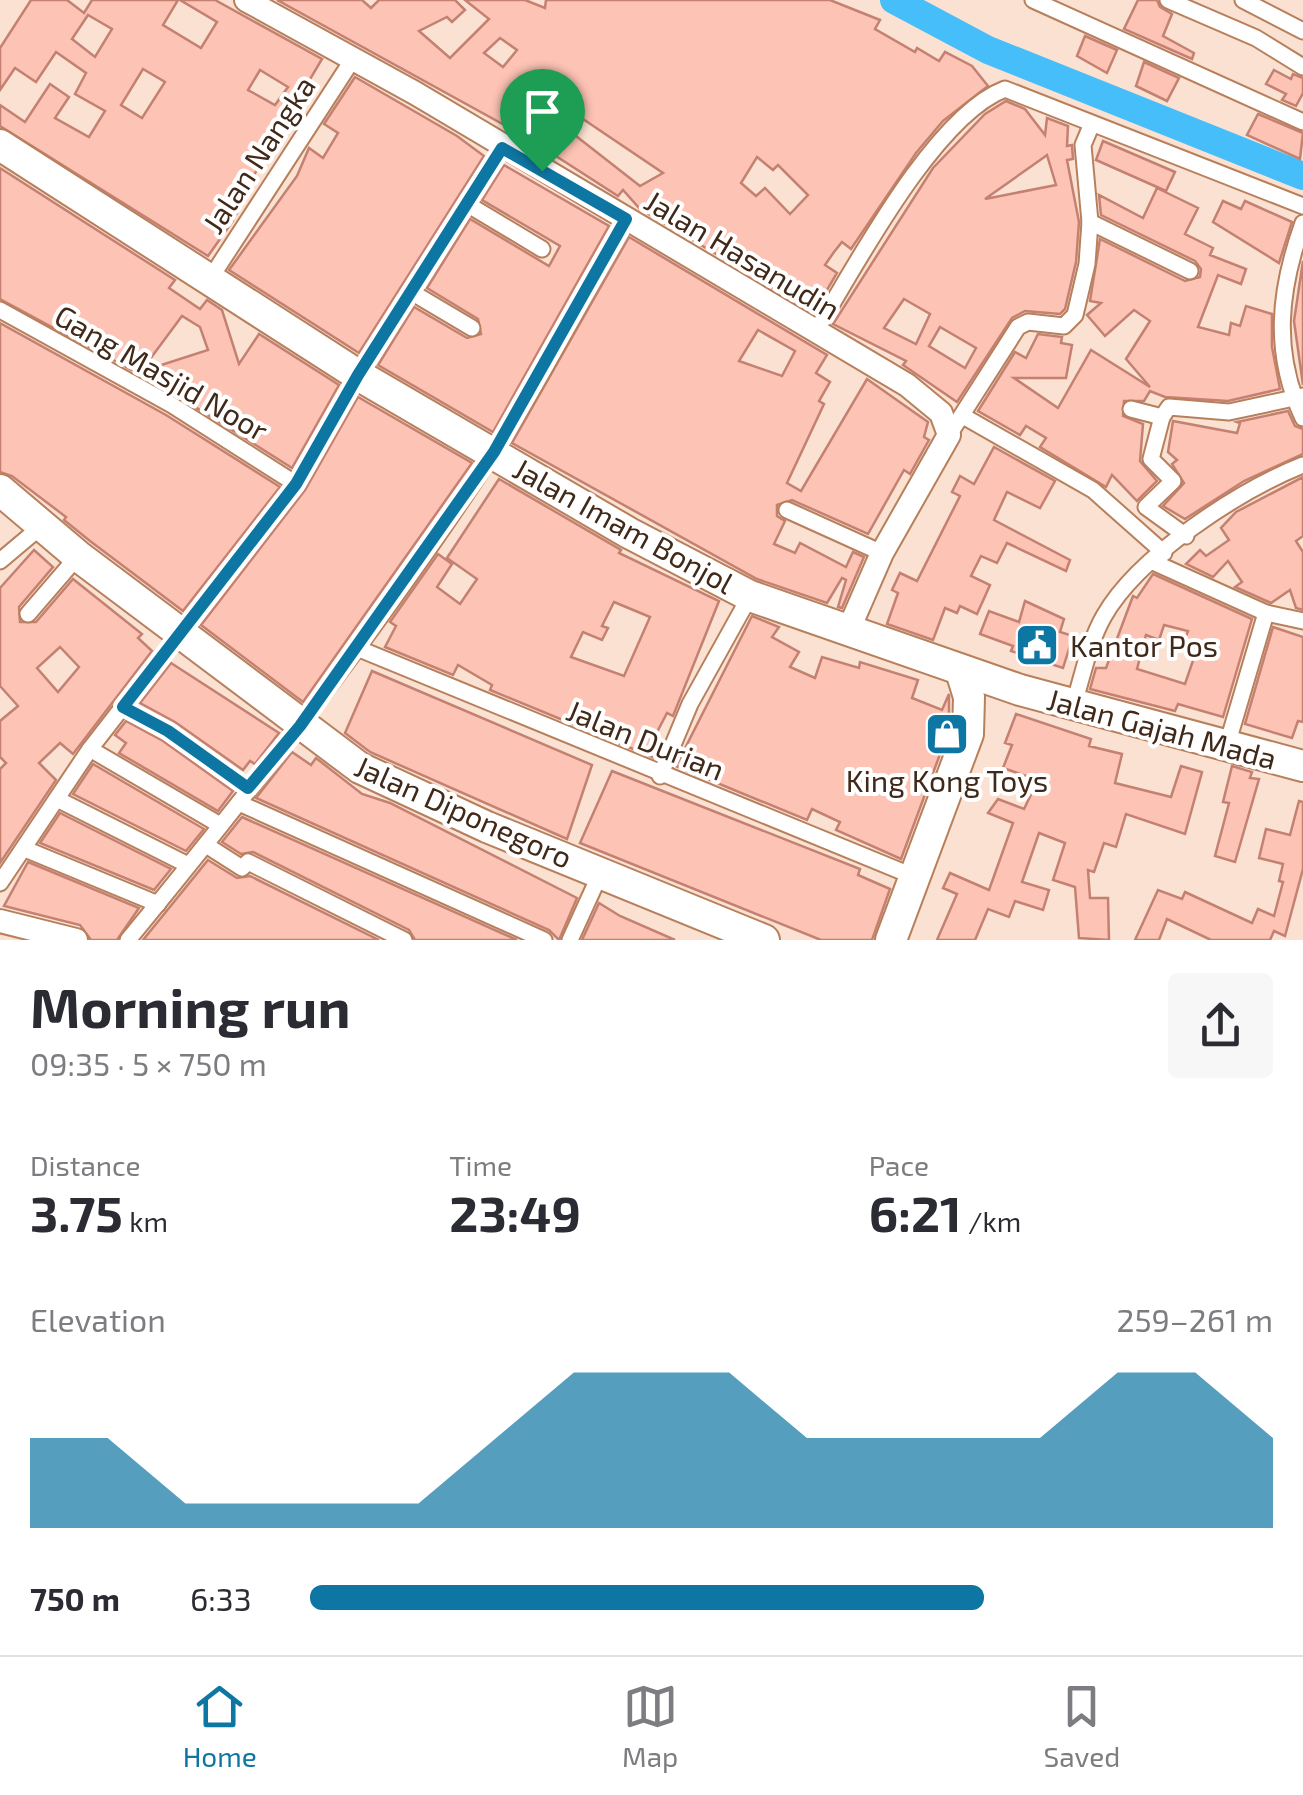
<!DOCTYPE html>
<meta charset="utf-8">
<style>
:root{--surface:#fff;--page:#f7f7f7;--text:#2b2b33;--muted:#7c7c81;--line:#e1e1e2;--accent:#0e76a2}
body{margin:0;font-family:"Exo 2",sans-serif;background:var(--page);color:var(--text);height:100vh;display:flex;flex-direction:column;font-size:38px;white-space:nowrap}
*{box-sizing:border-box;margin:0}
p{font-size:32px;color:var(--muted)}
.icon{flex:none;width:55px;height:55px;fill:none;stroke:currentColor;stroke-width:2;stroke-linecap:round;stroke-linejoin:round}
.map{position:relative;height:940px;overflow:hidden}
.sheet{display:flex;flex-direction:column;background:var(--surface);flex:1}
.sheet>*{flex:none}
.pin{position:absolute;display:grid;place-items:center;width:85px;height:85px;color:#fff;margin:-102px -42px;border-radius:50% 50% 50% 0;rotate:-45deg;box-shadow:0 0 10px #0007}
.pin .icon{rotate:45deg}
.round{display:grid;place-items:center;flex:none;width:105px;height:105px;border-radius:10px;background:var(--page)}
.summary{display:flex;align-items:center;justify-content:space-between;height:170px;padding:0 30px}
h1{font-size:55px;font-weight:700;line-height:75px}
.metrics{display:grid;grid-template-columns:repeat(3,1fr);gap:15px;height:170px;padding:10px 30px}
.metrics div{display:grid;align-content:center}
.metrics b{font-size:50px;font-weight:700}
.metrics small{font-size:28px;font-weight:400}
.metrics p{font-size:28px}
.chart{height:280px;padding:20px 30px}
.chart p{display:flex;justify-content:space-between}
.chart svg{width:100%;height:180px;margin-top:10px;fill:var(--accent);opacity:.7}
ul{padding:0 30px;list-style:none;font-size:32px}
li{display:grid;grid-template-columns:160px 120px 1fr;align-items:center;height:75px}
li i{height:25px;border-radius:12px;background:var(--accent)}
.dock{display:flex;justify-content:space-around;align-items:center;height:140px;border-top:2px solid var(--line);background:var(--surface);font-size:28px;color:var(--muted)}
.dock a{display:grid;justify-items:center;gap:5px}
.dock .on{color:var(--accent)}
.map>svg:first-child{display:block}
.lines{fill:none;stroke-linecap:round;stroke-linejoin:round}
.river{stroke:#46bef9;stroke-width:28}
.building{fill:#fdc3b5;stroke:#c48172;stroke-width:2.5;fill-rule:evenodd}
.street-casing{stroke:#b87f5b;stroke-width:19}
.secondary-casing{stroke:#b87f5b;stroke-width:26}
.highway-casing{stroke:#b87f5b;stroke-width:34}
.street{stroke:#fff;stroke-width:15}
.secondary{stroke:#fff;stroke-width:22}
.highway{stroke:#fff;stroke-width:30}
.route-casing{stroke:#fff;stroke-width:20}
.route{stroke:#0e76a2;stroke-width:12}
.labels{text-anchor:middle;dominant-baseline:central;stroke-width:8;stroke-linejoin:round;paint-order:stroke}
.street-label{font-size:30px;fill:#402919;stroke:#fff}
.poi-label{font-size:30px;fill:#402919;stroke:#fff;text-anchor:start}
</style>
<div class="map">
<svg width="1303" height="940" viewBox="0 0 1303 940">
<rect width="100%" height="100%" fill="#fae1d1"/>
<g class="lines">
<polyline class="river" points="894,0 988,50 1303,176"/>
</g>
<g class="building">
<path d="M 31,0 L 67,0 L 84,13 L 92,0 L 178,0 L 163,25 L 201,48 L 217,22 L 180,0 L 215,0 L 322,59 L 283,125 L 286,128 L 251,179 L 254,182 L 232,222 L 208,256 L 0,126 L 0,105 L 25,122 L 50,84 L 69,97 L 55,118 L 89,137 L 105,111 L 75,94 L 86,73 L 56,52 L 36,82 L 15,68 L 0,90 L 0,48 ZM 88,15 L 112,29 L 95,57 L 72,39 ZM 143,69 L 165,82 L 142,118 L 121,105 ZM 260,70 L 288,87 L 275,105 L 248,90 Z"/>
<path d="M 277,0 L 362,0 L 371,8 L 379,0 L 455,0 L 465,10 L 452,22 L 447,17 L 419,31 L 450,58 L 489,19 L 465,0 L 525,0 L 545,8 L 546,0 L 830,0 L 880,20 L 875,29 L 915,52 L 917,48 L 939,61 L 945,52 L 972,66 L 988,86 L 943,121 L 916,153 L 851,249 L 842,242 L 834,252 L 825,265 L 837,273 L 814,312 L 640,209 L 623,190 L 618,196 L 528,138 ZM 500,38 L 517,50 L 503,67 L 484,53 ZM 577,115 L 663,173 L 640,186 L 567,129 ZM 757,157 L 773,170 L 778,165 L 808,195 L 790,214 L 765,188 L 756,196 L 741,183 Z"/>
<polygon points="1138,0 1157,0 1160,7 1172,14 1163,36 1194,53 1192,59 1124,29"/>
<polygon points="1085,36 1117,50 1107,73 1077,56"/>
<polygon points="1144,62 1179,78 1167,101 1136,86"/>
<polygon points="1274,70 1291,79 1293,74 1303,78 1303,93 1296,106 1282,100 1286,94 1266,84"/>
<polygon points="355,77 457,136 484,156 359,353 229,270 297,176 309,148 323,158 338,133 324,124"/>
<path d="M 1006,101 L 1025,109 L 1045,135 L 1047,118 L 1068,126 L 1067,146 L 1072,145 L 1073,159 L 1067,160 L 1079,222 L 1076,262 L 1065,309 L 1060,314 L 1025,311 L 1012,318 L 957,402 L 903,365 L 906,361 L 833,324 L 933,168 L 985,114 ZM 1047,155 L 1056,185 L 985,199 L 1043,158 ZM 904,299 L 930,314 L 916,344 L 884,328 ZM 940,327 L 976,348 L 965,368 L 929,346 Z"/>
<polygon points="1258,114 1303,133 1300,159 1247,135"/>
<polygon points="1103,141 1175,172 1166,191 1096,160"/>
<polygon points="504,165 609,226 493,432 378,365 414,307 467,338 481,334 478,319 427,288 470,219 549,266 560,246 482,200"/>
<polygon points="0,168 175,280 169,288 200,309 207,300 222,310 239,364 259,334 339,385 292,468 165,388 158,366 208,350 200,327 182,316 139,374 0,299"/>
<polygon points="1157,188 1198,208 1185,234 1213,248 1210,255 1246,269 1241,284 1218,275 1198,327 1229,335 1231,323 1240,326 1246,306 1272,314 1272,347 1280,389 1228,401 1165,397 1150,391 1144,401 1124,401 1123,416 1143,424 1140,461 1157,481 1137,501 1112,475 1106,487 1040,447 1046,438 1026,426 1020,435 978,411 1015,352 1026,358 1038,334 1062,337 1061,343 1072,345 1066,378 1014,378 1058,408 1091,350 1150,387 1126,359 1150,321 1134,310 1105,336 1087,315 1101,303 1090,301 1100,239 1185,281 1200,277 1201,269 1195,261 1101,215 1099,195 1143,218"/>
<polygon points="1223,201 1241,209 1245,201 1292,222 1279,263 1213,222"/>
<path d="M 629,237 L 827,355 L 816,373 L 830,382 L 819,401 L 824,404 L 787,483 L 801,491 L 867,379 L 928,422 L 924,437 L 929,440 L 910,474 L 904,470 L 868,534 L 792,500 L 777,505 L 777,516 L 785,521 L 774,544 L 795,553 L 800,543 L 846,567 L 853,552 L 864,557 L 842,608 L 838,607 L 846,580 L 842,578 L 827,603 L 757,579 L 512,443 ZM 758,330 L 795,351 L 782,376 L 739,361 Z"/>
<polygon points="1303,261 1303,385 1294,321"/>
<polygon points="0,323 166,415 280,487 183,611 90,541 64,520 66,517 12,476 0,472"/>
<polygon points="358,397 472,463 303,702 201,625 305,490"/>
<polygon points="1288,411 1295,426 1303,429 1303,454 1244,481 1185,519 1163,506 1184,483 1172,464 1177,460 1168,452 1173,421 1237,433 1240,423 1237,422"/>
<polygon points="994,447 1055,481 1040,508 1007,492 994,520 1070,560 1066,571 1007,543 997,563 981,556 971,576 990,585 977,614 960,606 957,613 945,608 933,640 887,624 898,593 892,590 900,573 917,581 960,496 952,492 960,476 974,484"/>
<polygon points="1303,477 1303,536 1296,541 1303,552 1303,610 1296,608 1290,590 1271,603 1235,587 1242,582 1228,561 1213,577 1186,564 1200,550 1206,556 1229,540 1221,528 1236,512"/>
<path d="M 499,479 L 621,550 L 619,553 L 719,601 L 673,716 L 667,713 L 654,738 L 662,741 L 655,758 L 490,690 L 492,685 L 458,665 L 453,675 L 385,647 L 396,626 L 390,622 L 438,554 L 452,564 L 437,587 L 460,604 L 477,579 L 447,558 ZM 614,602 L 650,617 L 624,676 L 571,657 L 583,632 L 602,640 L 608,628 L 602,626 Z"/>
<path d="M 34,550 L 53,567 L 19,607 L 20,622 L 36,622 L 73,579 L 142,634 L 138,638 L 152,651 L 73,754 L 60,743 L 39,763 L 56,780 L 0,863 L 0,769 L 6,763 L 0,757 L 0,721 L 18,706 L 0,686 L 0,588 ZM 60,647 L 79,667 L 58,692 L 37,668 Z"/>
<path d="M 1153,574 L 1252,619 L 1223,717 L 1178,704 L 1175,711 L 1090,689 L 1096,668 L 1106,668 L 1133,596 L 1137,598 ZM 1164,625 L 1188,631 L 1183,644 L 1197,649 L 1185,684 L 1137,669 L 1146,635 L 1159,640 Z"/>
<polygon points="1025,601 1064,619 1060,632 1073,636 1063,668 1011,651 1013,646 980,634 989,611 1019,622"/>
<polygon points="752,616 779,627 772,637 799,652 790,667 815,678 822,657 859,668 860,662 918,680 912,698 942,710 949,694 949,730 901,859 836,830 840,822 812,809 807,820 676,766"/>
<polygon points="1273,627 1303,637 1303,722 1298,721 1292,738 1245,724"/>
<polygon points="171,663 279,733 255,764 250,761 243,770 175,722 140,703"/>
<polygon points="372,671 592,765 567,839 370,752 345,733"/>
<polygon points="1016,714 1091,739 1089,746 1122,754 1115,783 1171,797 1181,766 1202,772 1185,834 1126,814 1116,847 1104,843 1094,872 1088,870 1090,898 1108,898 1109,940 1079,938 1075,887 1053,880 1065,843 1039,833 1022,882 1049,890 1043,910 1015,901 1009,917 988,909 975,940 937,940 957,894 943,888 950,873 989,890 1013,823 988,813 998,799 1024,809 1038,780 1003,768 1012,745 1005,743"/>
<polygon points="126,721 163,741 233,791 218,811 119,753 126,743 115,735"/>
<polygon points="292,752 311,765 316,758 362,794 390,803 577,898 559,940 549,930 256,798"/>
<polygon points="93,764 204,829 186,851 73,794"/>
<polygon points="1232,766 1252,772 1250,778 1259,779 1235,862 1215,856 1229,803 1223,802"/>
<polygon points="612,771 860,869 858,875 890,889 872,940 821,940 580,843"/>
<polygon points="1299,801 1303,802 1303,869 1285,936 1274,931 1270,940 1211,940 1167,919 1159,940 1135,940 1158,890 1182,899 1185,892 1252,923 1258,909 1274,916 1283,882 1279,881 1283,864 1259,858 1266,829 1290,835"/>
<polygon points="60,813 171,869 154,890 40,843"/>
<polygon points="242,817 517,940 415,940 409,930 253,852 241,854 222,842"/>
<polygon points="208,860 237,878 250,876 379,940 143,940"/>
<polygon points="28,862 139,908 117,940 91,940 80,925 4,906"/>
<polygon points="599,903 620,916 675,940 582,940"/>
</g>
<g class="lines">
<g class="street-casing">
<g id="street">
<polyline points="1033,0 1303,122"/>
<polyline points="1168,0 1256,38 1303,67"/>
<polyline points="1243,0 1303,31"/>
<polyline points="467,204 542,249"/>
<polyline points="1090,222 1190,271"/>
<path d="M 1303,223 C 1279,290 1272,352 1303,418"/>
<polyline points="210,279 353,59"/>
<polyline points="413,293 472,328"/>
<polyline points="0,310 172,405 296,484"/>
<path d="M 816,331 C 855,267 934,116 1005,89 L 1303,206"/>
<polyline points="1131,409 1162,417 1169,407 1229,412 1303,396"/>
<polyline points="963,416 1093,490 1164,553"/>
<polyline points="1162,417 1151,459 1173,481 1146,507 1186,536"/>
<polyline points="949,435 1018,327 1028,322 1064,326 1075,315 1087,264 1090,222 1083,145 1091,126"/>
<polyline points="787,510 882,553"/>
<polyline points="0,561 44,524"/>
<polyline points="1153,562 1266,613 1303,621"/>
<polyline points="28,614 78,556"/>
<polyline points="357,648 915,877"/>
<path d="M 1074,703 C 1083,675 1089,642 1104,616 C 1138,556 1240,490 1303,465"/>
<polyline points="123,707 169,731 248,788"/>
<polyline points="1227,745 1266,613"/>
<polyline points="90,749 220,825"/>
<polyline points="660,776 690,704 750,596"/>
<polyline points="57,799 188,865"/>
<polyline points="239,803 544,940"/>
<polyline points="206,845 242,868 248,862 404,940"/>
<polyline points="25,849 158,904"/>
<polyline points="0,883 90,749 296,484 358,375 502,148"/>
<path d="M 128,940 C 256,784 381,625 491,456 C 541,381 582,297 626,219"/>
<polyline points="570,940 601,872"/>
</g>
</g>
<g class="secondary-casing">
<g id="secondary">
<polyline points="246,0 415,93 907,385 941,413 949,435 882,553 848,631"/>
<polyline points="0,921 76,940"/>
</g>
</g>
<g class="highway-casing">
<g id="highway">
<polyline points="0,145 358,375 629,533 750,596 1020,690 1303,766"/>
<polyline points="0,490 78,556 360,768 487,827 764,940"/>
<polyline points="891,940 968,734 969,697 961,671"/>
</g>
</g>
<use href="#street" class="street"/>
<use href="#secondary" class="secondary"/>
<use href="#highway" class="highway"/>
</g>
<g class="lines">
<g class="route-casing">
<polygon id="route" points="502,148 626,219 494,452 300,726 248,788 168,731 123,707 296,484 358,375"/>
</g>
<use href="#route" class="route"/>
</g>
<defs>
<g id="civic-square" transform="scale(2.25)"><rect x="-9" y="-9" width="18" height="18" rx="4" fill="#0e76a2" stroke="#fff"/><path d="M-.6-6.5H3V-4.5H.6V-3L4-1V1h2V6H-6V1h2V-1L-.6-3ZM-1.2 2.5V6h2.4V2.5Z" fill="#fff"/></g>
<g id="shop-square" transform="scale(2.25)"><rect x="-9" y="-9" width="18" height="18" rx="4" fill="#0e76a2" stroke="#fff"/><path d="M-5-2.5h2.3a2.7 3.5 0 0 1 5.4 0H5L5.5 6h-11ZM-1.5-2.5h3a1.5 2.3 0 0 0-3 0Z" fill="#fff"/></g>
</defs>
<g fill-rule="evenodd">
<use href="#civic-square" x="1037" y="645"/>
<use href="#shop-square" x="947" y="734"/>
</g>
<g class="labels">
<g class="street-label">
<text transform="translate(258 154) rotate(-57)">Jalan Nangka</text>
<text transform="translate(743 254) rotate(31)">Jalan Hasanudin</text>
<text transform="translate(162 372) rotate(30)">Gang Masjid Noor</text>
<text transform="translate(624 525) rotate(29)">Jalan Imam Bonjol</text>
<text transform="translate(1162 728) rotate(15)">Jalan Gajah Mada</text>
<text transform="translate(646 739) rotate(22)">Jalan Durian</text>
<text transform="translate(464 811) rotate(24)">Jalan Diponegoro</text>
</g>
<g class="poi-label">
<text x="1070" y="645">Kantor Pos</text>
<text x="947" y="780" text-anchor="middle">King Kong Toys</text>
</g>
</g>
</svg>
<div class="pin" style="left:542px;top:171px;background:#1e9e55"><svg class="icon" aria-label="arrive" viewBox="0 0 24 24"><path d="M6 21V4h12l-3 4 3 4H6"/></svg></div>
</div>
<section class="sheet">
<div class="summary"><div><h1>Morning run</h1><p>09:35 · 5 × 750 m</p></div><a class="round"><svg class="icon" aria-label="share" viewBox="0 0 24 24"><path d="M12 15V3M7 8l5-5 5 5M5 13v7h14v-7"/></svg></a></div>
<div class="metrics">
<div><p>Distance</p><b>3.75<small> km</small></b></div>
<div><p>Time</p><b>23:49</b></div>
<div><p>Pace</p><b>6:21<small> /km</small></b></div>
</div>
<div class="chart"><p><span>Elevation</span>259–261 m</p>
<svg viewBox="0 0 160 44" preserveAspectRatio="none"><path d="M0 44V22L10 22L20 38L30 38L40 38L50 38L60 22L70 6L80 6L90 6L100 22L110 22L120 22L130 22L140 6L150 6L160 22V44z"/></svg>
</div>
<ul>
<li><b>750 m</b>6:33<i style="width:70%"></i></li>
</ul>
</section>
<nav class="dock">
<a class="on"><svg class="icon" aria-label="home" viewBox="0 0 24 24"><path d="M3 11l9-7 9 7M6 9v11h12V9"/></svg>Home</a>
<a><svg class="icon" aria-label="map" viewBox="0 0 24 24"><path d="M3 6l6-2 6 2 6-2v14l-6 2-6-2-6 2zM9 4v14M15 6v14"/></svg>Map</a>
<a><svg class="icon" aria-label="saved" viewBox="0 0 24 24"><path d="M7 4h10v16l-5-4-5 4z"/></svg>Saved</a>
</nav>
